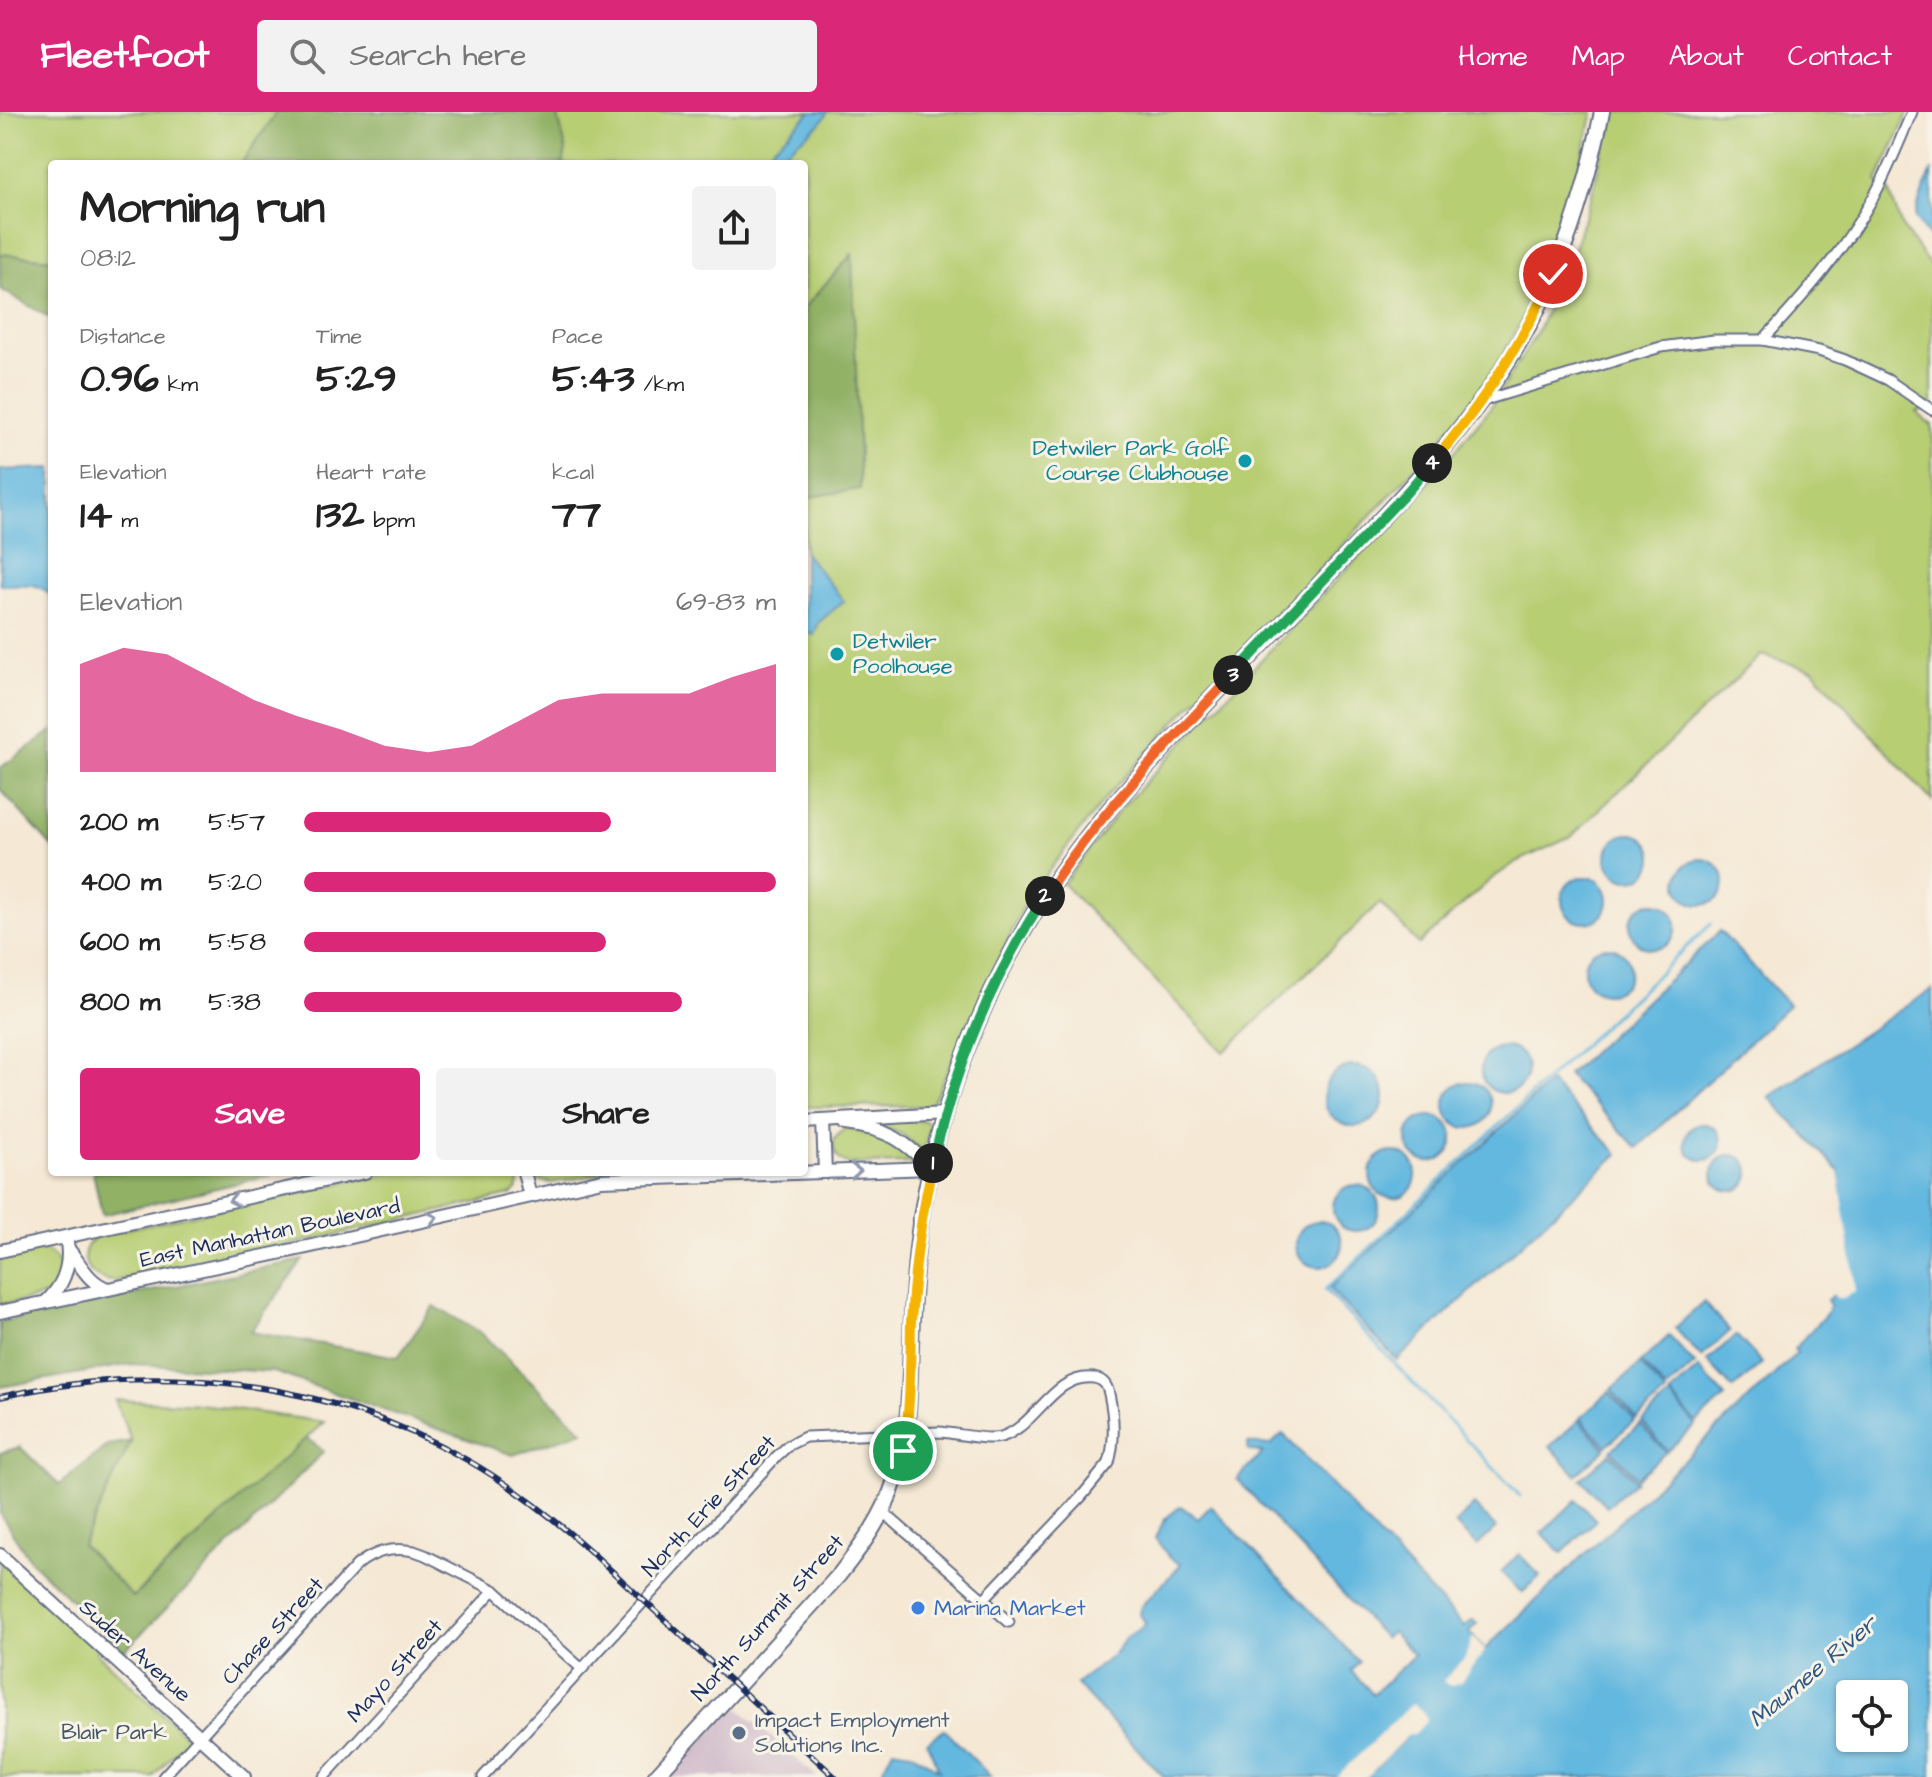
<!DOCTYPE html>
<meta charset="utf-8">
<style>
:root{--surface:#fff;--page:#f2f2f2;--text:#222;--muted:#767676;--accent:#db2777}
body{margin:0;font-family:"Architects Daughter",sans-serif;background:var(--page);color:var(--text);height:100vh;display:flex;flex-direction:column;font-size:30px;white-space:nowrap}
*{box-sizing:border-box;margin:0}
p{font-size:26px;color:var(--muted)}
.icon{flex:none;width:44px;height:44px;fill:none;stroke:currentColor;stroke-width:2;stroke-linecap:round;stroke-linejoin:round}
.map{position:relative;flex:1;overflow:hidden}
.sheet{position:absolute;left:48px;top:48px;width:760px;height:1016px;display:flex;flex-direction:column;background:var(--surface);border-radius:8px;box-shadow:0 2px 6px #0004}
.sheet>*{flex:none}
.buttons{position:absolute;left:1836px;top:1568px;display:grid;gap:16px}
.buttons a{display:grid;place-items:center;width:72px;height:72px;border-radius:8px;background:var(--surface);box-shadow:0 2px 6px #0004;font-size:40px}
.pin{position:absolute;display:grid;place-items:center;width:68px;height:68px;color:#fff;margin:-34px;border:4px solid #fff;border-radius:50%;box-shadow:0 2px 8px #0007}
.km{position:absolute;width:40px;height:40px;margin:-20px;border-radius:50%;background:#222;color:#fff;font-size:22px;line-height:40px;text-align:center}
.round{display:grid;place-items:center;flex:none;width:84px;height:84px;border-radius:8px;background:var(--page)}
.summary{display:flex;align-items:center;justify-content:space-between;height:136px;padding:0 32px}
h1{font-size:44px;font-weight:700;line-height:60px}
.figures{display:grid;grid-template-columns:repeat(3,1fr);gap:12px;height:136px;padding:8px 32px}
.figures div{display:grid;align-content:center}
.figures b{font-size:40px;font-weight:700}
.figures small{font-size:22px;font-weight:400}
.figures p{font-size:22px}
.chart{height:224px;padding:16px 32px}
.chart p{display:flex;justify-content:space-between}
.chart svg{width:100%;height:144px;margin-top:8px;fill:var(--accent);opacity:.7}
.action{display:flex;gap:16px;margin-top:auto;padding:16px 32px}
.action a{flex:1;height:92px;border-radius:8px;background:var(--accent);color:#fff;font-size:32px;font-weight:700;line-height:92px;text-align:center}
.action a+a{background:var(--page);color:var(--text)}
ul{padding:0 32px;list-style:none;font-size:26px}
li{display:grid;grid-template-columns:128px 96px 1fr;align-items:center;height:60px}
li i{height:20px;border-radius:10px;background:var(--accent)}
header{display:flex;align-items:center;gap:48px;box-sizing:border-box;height:112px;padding:0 40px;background:var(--accent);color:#fff}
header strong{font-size:38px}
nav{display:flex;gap:44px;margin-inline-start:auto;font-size:28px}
.search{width:560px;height:72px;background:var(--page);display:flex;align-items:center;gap:20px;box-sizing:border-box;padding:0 28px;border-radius:8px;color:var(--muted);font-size:30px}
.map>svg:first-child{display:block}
.industrial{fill:#d1bdcb}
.green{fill:#b7ce73;stroke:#697e68;stroke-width:2}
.forest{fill:#91b165;stroke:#567062;stroke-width:2}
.water{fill:#63b8df;stroke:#3f749e;stroke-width:2;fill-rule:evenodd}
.pier{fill:#f5e8d4}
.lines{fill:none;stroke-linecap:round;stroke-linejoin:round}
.stream{stroke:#63b8df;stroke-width:3}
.minor-casing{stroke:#677087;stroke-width:13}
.tertiary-casing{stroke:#677087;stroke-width:16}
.secondary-casing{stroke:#677087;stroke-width:18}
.minor{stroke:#fff;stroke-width:9}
.tertiary{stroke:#fff;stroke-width:12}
.secondary{stroke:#fff;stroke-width:14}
.rail-casing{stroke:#1b2f5e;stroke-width:6}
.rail{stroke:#f7f3e8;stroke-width:3;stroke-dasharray:9;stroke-linecap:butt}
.oneway{stroke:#8d97ae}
.split-1-casing{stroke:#fff;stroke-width:16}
.split-2-casing{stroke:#fff;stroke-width:16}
.split-3-casing{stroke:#fff;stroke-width:16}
.split-4-casing{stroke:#fff;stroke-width:16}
.split-5-casing{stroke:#fff;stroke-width:16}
.split-1{stroke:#f5b400;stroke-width:10}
.split-2{stroke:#22a559;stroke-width:10}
.split-3{stroke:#f0652b;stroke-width:10}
.split-4{stroke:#22a559;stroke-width:10}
.split-5{stroke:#f5b400;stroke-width:10}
.culture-dot{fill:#0f9aa8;stroke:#f7f3e8;stroke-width:3}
.shop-dot{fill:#3f7fe0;stroke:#f7f3e8;stroke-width:3}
.service-dot{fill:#5c6f8a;stroke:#f7f3e8;stroke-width:3}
.labels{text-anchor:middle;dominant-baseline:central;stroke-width:6;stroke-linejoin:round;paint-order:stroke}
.culture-label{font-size:22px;fill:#0d838f;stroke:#f7f3e8;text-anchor:end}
.street-label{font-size:22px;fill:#1b2f5e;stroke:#f7f3e8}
.shop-label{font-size:22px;fill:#366cbe;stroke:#f7f3e8;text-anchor:start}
.service-label{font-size:22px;fill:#4e5e75;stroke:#f7f3e8;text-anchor:start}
.park-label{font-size:22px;fill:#425763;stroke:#f7f3e8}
.water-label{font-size:24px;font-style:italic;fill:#315885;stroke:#f7f3e8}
</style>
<header>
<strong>Fleetfoot</strong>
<div class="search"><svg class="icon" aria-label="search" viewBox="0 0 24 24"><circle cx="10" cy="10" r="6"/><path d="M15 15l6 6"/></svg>Search here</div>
<nav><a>Home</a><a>Map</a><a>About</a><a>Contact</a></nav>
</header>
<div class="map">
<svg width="1932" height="1665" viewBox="0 0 1932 1665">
<rect width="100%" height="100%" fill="#f7f3e8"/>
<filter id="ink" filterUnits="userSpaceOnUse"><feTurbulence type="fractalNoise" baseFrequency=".0125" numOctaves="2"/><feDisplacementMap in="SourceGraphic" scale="16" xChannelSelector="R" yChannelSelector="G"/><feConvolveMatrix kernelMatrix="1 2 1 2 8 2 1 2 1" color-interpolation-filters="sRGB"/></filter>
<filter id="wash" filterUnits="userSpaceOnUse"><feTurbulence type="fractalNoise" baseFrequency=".006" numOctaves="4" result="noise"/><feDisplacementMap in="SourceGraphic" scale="32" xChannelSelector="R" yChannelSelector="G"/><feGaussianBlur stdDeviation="1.8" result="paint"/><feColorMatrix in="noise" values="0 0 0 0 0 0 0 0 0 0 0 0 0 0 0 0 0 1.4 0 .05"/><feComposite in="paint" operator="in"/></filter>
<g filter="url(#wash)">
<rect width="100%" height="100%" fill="#f5e8d4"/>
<polygon class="industrial" points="735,1593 817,1665 669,1665"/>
<g class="green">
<polygon points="0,0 277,0 241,52 52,52 52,147 0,142"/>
<path d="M 560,0 L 1593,0 C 1572,92 1543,183 1490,262 C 1466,298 1438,331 1409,363 L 1172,613 L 1109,682 L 1080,718 L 1026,789 L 931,994 L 804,995 L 804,52 L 548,52 L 558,4 Z"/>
<polygon points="1612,0 1909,0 1877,69 1888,76 1902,115 1932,156 1932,294 1916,300 1932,313 1932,689 1813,558 1761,543 1571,725 1516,750 1490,768 1419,832 1380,791 1224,940 1063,772 1123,694 1433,366 1488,299 1536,222 1570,149 1592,82"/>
<polygon points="923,1008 931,1013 923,1039 901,1022 871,1010"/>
<path d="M 845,1016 L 881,1022 L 918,1048 L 917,1051 L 847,1052 C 835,1046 833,1040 834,1027 Z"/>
<path d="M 393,1060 L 518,1060 C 520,1070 520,1078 510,1083 L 303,1130 L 117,1169 C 85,1171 70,1134 103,1122 Z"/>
<polygon points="531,1060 632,1060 598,1062 552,1071 538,1068"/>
<path d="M 38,1136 C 59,1142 66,1156 54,1175 C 50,1181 51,1180 45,1183 C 31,1189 14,1190 0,1193 L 0,1145 Z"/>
<polygon points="115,1288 200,1292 324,1310 132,1485 81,1433 131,1329"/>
<polygon points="0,1443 100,1534 96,1540 188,1626 153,1665 0,1665"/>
</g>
<g class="forest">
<polygon points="277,0 560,0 558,4 566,37 563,52 241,52"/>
<polygon points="0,142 52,147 52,207 0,177"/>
<polygon points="852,142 860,377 804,386 804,196"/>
<polygon points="52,619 52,735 0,677 0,656"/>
<polygon points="93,1060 272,1060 272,1063 102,1103"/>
<polygon points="303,1148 250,1220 398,1245 434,1194 481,1221 583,1319 513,1343 274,1260 132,1252 0,1275 0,1210"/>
<polygon points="306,1326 324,1339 124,1539 31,1449 0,1402 0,1341 20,1335 59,1373 108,1333 131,1329 82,1433 133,1485"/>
</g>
<g class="water">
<polygon points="811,0 828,0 820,12 770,52 755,52"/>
<polygon points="1932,58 1932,129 1915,106 1919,90"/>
<path d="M 52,356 L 52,485 C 39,468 19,473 0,473 L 0,358 Z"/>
<polygon points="804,440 844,489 819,510 814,523 804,519"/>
<circle cx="1630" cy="745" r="23"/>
<circle cx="1701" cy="770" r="23"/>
<circle cx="1585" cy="788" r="23"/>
<circle cx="1653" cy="814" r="23"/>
<polygon points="1720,819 1789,893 1637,1036 1568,963"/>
<circle cx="1607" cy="858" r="23"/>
<path d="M 1932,877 L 1932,1665 L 1366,1665 L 1423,1608 L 1414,1595 L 1339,1665 L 1164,1665 L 1076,1572 L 1113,1543 L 1127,1525 L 1144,1514 L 1145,1510 L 1139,1502 L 1141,1494 L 1179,1455 L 1180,1452 L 1170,1446 L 1155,1426 L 1165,1407 L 1181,1394 L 1198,1407 L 1211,1394 L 1359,1550 L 1351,1559 L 1373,1582 L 1414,1543 L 1392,1520 L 1384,1526 L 1237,1367 L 1263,1341 L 1248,1338 L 1248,1331 L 1270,1333 L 1283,1322 L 1464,1515 L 1473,1508 L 1477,1512 L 1469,1520 L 1485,1537 L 1797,1241 L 1794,1237 L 1827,1201 L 1830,1193 L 1827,1188 L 1833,1183 L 1836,1184 L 1851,1175 L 1838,1058 L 1769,985 ZM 1850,1582 L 1894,1582 L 1894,1626 L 1850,1626 Z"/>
<circle cx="1504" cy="958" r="23"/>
<circle cx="1354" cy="984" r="30"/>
<circle cx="1468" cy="993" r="23"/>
<polygon points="1550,970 1618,1042 1397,1248 1329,1177"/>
<circle cx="1430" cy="1027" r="23"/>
<circle cx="1703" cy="1030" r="18"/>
<circle cx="1393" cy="1063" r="23"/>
<circle cx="1731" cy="1061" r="18"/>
<circle cx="1356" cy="1096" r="23"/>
<circle cx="1319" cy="1132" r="23"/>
<polygon points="1704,1190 1730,1219 1701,1245 1675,1216"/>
<polygon points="1736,1223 1762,1251 1733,1277 1707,1249"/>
<polygon points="1669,1224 1695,1252 1666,1278 1641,1250"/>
<polygon points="1640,1252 1666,1281 1637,1307 1611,1278"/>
<polygon points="1699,1256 1725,1285 1696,1311 1670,1282"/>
<polygon points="1609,1280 1635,1308 1606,1334 1580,1306"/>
<polygon points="1670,1284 1696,1313 1667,1339 1642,1310"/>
<polygon points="1579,1308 1605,1337 1576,1363 1550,1334"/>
<polygon points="1640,1312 1666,1340 1637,1366 1611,1338"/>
<polygon points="1610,1341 1636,1369 1607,1395 1581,1367"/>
<polygon points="1576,1388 1596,1408 1562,1441 1542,1421"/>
<polygon points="1474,1393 1496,1416 1477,1434 1455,1412"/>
<polygon points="1519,1442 1540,1464 1522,1481 1501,1460"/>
<polygon points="944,1617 991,1665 887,1665 883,1657 893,1637 911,1640 939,1658 927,1630"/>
</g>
<g class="pier">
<polygon points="1838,1058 1855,1170 1855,1180 1843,1186 1837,1186 1833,1183 1847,1174 1834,1062"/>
<polygon points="1473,1525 1485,1537 1481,1545 1469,1558 1461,1570 1451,1574 1445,1571 1443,1569 1465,1546"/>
<polygon points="1413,1591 1422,1599 1427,1608 1421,1615 1413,1622 1407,1624 1367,1665 1362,1665 1415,1612 1418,1605 1410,1600 1344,1665 1336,1665"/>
</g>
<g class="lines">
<polyline class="stream" points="1520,1384 1325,1178 1711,812"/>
</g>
</g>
<g filter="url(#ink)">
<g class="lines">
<g class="minor-casing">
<g id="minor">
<path d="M 1763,228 C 1803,185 1841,142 1870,91 C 1887,62 1899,30 1912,0"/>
<polyline points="1482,289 1661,235 1714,228 1763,228 1819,239 1845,248 1888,268 1932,298"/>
<polyline points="882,1399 1009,1510"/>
<path d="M 163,1665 L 357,1453 C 375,1439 391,1435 414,1439 L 425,1443 L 494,1478 L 582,1557"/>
<polyline points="324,1665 494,1478"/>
<path d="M 483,1665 L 777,1344 L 789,1333 L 805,1325 L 939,1320 C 957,1321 986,1329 1001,1325 C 1036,1315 1053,1261 1094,1266 C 1104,1268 1107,1273 1109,1282 C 1114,1304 1115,1329 1109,1351 L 1081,1385 L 983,1488"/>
</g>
</g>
<g class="tertiary-casing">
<g id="tertiary">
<polyline points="823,1009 825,1060"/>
<polyline points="804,1010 945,1002"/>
<path d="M 846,1012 C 887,1017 903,1027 931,1056"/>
<polyline points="524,1060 530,1084"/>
<path d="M 69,1138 C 81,1153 89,1171 108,1177"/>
<polyline points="0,1139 365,1060"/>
<path d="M 46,1190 C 65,1172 72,1151 66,1125"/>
<polyline points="0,1200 307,1135 602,1068 931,1056"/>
<polyline points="0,1443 244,1665"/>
</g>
</g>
<g class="secondary-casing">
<path id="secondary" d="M 655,1665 L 839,1463 C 862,1434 884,1404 895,1368 C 910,1324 909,1278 911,1233 C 912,1190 915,1147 921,1105 C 938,1000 977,894 1033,803 C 1080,724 1143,658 1206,592 C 1253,543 1300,493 1347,443 C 1413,373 1480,303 1527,217 C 1564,150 1587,75 1602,0"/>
</g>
<use href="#minor" class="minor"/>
<use href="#tertiary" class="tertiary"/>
<use href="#secondary" class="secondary"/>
<g class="rail-casing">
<path id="rail" d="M 0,1285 C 157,1249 325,1267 467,1348 C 511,1373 551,1404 589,1438 L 835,1665"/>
</g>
<use href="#rail" class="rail"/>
</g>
<defs><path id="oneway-chevron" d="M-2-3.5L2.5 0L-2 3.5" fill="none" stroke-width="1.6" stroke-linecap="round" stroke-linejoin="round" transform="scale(2)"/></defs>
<g class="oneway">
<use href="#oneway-chevron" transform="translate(856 1059) rotate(-2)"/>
<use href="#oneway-chevron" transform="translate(234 1088) rotate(168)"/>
<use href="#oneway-chevron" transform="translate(432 1106) rotate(-13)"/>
</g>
</g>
<g class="lines" filter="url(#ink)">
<g class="split-1-casing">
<path id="split-1" d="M 903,1339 C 911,1297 910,1253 911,1210 C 914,1156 921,1103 933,1051"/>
</g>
<g class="split-2-casing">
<path id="split-2" d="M 933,1051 C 954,957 993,865 1045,784"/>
</g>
<g class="split-3-casing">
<path id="split-3" d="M 1045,784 C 1098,702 1167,634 1233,563"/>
</g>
<g class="split-4-casing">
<polyline id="split-4" points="1233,563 1407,380 1432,351"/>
</g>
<g class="split-5-casing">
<path id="split-5" d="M 1432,351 C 1482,293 1522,232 1553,162"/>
</g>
<use href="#split-1" class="split-1"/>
<use href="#split-2" class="split-2"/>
<use href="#split-3" class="split-3"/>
<use href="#split-4" class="split-4"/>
<use href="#split-5" class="split-5"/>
</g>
<g class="culture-dot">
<circle cx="1245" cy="349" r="8"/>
<circle cx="837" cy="542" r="8"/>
</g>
<circle class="shop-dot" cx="918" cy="1496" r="8"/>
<circle class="service-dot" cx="739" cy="1621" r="8"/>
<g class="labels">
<g class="culture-label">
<text x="1229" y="336">Detwiler Park Golf<tspan x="1229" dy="25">Course Clubhouse</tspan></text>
<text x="853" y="529" text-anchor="start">Detwiler<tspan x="853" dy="25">Poolhouse</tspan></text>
</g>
<g class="street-label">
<text transform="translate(270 1121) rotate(-12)">East Manhattan Boulevard</text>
<text transform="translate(709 1394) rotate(-47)">North Erie Street</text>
<text transform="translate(768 1506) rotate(-48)">North Summit Street</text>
<text transform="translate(273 1519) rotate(-47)">Chase Street</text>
<text transform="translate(135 1539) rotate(42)">Suder Avenue</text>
<text transform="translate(395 1559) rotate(-48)">Mayo Street</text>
</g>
<g class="shop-label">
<text x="934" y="1496">Marina Market</text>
</g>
<g class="service-label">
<text x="755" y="1608">Impact Employment<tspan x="755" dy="25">Solutions Inc.</tspan></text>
</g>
<g class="park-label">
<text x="114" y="1620">Blair Park</text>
</g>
<g class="water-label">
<text transform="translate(1813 1560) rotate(-40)">Maumee River</text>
</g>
</g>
</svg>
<div class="buttons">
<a><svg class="icon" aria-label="locate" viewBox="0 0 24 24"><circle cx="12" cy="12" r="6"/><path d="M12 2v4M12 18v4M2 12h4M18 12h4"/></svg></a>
</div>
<div class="pin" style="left:903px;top:1339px;background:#1e9e55"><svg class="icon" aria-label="arrive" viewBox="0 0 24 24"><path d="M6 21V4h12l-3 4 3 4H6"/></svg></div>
<div class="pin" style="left:1553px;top:162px;background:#d93025"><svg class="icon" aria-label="check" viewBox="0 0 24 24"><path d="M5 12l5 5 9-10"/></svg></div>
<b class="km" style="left:933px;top:1051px">1</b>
<b class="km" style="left:1045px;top:784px">2</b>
<b class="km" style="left:1233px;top:563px">3</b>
<b class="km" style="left:1432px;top:351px">4</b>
<section class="sheet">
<div class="summary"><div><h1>Morning run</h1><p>08:12</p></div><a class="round"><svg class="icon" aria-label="share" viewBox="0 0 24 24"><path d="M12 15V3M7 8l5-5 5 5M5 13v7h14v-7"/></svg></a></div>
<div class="figures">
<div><p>Distance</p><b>0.96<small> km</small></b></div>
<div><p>Time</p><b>5:29</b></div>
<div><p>Pace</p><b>5:43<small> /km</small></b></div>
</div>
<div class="figures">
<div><p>Elevation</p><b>14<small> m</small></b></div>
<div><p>Heart rate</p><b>132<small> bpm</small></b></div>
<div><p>kcal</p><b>77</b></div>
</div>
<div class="chart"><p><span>Elevation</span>69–83 m</p>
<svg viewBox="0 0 160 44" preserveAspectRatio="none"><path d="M0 44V11L10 6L20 8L30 15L40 22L50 27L60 31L70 36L80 38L90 36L100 29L110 22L120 20L130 20L140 20L150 15L160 11V44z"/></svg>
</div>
<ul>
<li><b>200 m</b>5:57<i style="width:65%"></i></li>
<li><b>400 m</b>5:20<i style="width:100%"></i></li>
<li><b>600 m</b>5:58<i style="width:64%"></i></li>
<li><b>800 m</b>5:38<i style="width:80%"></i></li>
</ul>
<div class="action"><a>Save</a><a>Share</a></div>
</section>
</div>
